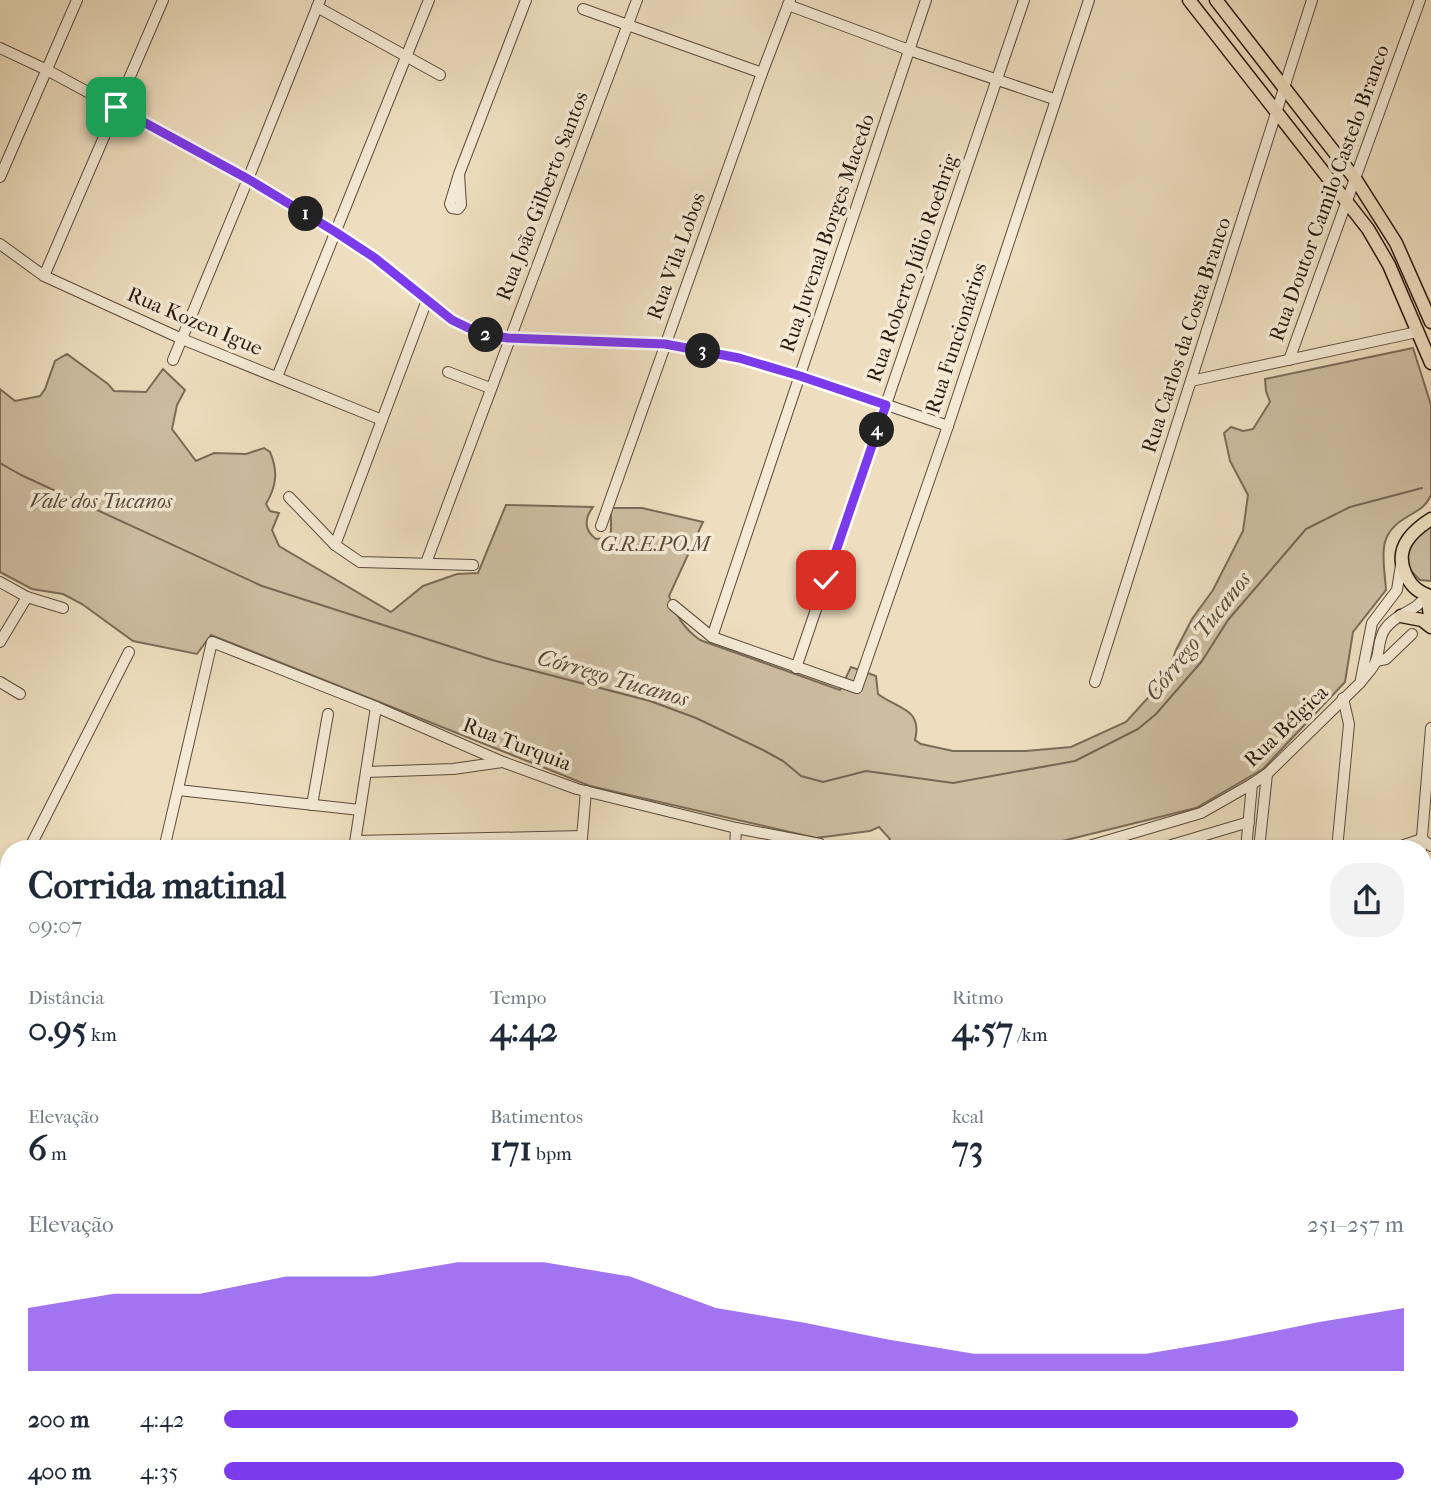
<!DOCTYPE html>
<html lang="pt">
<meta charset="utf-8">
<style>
:root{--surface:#fff;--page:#f2f2f3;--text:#1f2937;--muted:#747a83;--accent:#7c3aed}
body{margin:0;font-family:"IM FELL French Canon",serif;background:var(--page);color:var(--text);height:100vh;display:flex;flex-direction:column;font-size:26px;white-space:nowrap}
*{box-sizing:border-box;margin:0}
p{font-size:23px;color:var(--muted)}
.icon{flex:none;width:38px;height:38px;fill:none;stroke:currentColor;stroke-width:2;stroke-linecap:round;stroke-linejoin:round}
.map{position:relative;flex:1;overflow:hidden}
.drawer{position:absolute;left:0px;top:840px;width:1432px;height:672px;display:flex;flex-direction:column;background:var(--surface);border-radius:28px 28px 0 0;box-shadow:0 4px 10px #0003}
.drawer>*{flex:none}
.pin{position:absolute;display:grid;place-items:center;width:60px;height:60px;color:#fff;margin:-30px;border-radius:14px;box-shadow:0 4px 10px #0006}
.km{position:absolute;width:35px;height:35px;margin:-18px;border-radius:50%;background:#222;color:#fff;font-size:19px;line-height:35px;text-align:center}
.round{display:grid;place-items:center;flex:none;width:74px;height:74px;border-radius:28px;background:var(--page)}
.overview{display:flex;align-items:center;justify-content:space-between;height:119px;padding:0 28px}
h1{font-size:38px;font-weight:700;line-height:52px}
.stats{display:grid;grid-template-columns:repeat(3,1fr);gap:10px;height:119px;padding:7px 28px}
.stats div{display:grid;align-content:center}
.stats b{font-size:35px;font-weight:700}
.stats small{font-size:19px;font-weight:400}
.stats p{font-size:19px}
.chart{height:196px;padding:14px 28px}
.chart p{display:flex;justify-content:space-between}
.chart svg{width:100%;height:126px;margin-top:7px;fill:var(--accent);opacity:.7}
ul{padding:0 28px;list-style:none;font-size:23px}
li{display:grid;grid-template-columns:112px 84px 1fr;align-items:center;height:52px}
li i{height:18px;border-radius:9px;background:var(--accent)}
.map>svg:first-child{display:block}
.green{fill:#cdbda1;stroke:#7b6c58;stroke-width:2}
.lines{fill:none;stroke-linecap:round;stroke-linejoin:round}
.stream{stroke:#776755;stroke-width:2}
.minor-casing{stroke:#5a4b3b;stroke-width:12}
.major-casing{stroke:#291a0f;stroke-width:15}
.highway-casing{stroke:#291a0f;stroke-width:17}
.minor{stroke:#f4ead5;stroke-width:10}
.major{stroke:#eedebf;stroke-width:12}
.highway{stroke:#eedebf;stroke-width:14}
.route-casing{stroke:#fff;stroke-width:14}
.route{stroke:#7c3aed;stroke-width:9}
.labels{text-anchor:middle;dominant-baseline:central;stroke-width:7;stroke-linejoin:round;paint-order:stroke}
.street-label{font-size:21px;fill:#291a0f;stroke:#f4ead5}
.park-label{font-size:21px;font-style:italic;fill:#5a4b3b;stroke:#f4ead5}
.water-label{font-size:23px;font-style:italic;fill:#5d4e3d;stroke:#f4ead5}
</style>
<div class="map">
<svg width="1431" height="1512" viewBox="0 0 1431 1512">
<rect width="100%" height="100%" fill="#eedebf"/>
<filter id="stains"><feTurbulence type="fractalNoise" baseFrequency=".00286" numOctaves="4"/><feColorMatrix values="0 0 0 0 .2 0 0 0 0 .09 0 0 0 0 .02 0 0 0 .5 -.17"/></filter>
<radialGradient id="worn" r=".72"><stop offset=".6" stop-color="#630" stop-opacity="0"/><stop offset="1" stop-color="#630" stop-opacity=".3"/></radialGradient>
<g class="green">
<path d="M 1413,348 L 1431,405 L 1431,495 C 1426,507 1418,510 1407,517 C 1375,535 1384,558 1386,590 L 1353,632 L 1345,682 L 1263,769 L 1196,808 L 1030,849 L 883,849 L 890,839 L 879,827 L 870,831 L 816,838 L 590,786 L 211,635 L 197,654 L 133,641 L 82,604 L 63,594 L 32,589 L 0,572 L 0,389 L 15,401 L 40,396 L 45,389 L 55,361 L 67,354 L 108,384 L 114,391 L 146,392 L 163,369 L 185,390 L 177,405 L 172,429 L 196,461 L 214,453 L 246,454 L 264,448 L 270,452 C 278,471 277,485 266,504 L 270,511 L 279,513 L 272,530 L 279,546 L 391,612 L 423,586 L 457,574 L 478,573 L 506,505 L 593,507 C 584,519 584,530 596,539 L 605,538 L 611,532 L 611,508 L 642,508 L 703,522 L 669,596 C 676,615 683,628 700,640 L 840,690 L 851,667 L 876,676 L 878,694 C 897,709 923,708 915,740 L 921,744 L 953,751 L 1026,751 L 1071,747 L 1126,722 L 1166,678 L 1176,650 L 1192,619 L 1213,590 L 1243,531 L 1248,495 L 1230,461 L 1224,433 L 1231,427 L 1243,431 L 1253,429 L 1270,402 L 1266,391 L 1265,379 Z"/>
<polygon points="1431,525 1431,581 1420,580 1406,566 1406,545"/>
<polygon points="83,1503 163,1503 206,1512 86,1512"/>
<polygon points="757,1503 995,1503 1036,1512 762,1512 754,1506"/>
</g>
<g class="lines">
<polyline class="stream" points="0,463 21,475 262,586 492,660 650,701 696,718 763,750 783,761 801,776 823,782 866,771 953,783 1075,761 1138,729 1156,714 1202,661 1228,620 1306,529 1350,507 1422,488"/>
<g class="minor-casing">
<g id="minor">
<polyline points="788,5 909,50 1054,99"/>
<polyline points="317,7 440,75"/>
<polyline points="583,9 762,73"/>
<polyline points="0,48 47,70 248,179 334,231 375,258 452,320 481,334 508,338 665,344 739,358 800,375 948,426"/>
<polyline points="459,174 461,205 458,209 452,208 450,204 459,174 526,0"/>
<polyline points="0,177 77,0"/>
<polyline points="0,244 44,276 182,339 382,420"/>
<polyline points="44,276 163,0"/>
<polyline points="173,360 248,179 320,0"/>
<polyline points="1289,360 1420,0"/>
<polyline points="448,372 490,388"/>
<polyline points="277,377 429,0"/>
<polyline points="1191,381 1417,332"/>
<polyline points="289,497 335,545 360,562 473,565"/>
<polyline points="601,526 762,73 790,0"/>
<polyline points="335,545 427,300"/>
<polyline points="426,563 637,0"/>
<polyline points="0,582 27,597 63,608"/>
<polyline points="673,605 712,637 857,688 948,426 1089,0"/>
<polyline points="712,637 926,0"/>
<polyline points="0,642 27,597"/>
<polyline points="1376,661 1386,659 1412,634"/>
<polyline points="796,668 1024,0"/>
<polyline points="1361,679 1372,623 1397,590 1401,565"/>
<polyline points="0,682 20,694"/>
<polyline points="1095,682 1312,0"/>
<polyline points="366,772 453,769 502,762"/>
<polyline points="178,790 360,810"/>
<polyline points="312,805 328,714"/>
<polyline points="356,841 582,836"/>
<polyline points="29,849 129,652"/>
<polyline points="164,849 212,642 376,707 503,762 577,789 736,828 820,844 819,849"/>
<polyline points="354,849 376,707"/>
<polyline points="581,849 586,791"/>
<polyline points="735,849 736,828"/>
<path d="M 1079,849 L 1201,813 L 1252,784 L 1267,774 L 1360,683 C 1365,676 1373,669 1376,661 C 1380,650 1378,639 1385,629 C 1396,613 1416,612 1427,595"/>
<polyline points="1158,849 1249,822"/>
<polyline points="1246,849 1252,784"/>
<polyline points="1259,849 1267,774"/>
<polyline points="1337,849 1349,724 1343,698"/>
<polyline points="1392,849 1422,839 1431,846"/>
<polyline points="1421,849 1431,728"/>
<polyline points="0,906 9,889"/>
<polyline points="1423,928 1431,930"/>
<polyline points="0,992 9,989"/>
<polyline points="1423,1106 1431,1109"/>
<polyline points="1423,1184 1431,1188"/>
<polyline points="1423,1264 1431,1267"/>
<polyline points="0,1294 9,1295"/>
<polyline points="1423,1334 1431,1336"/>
<polyline points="0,1375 9,1359"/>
<polyline points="1423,1379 1431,1369"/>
<polyline points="1423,1450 1431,1448"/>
<polyline points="0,1501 21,1512"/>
<polyline points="82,1503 86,1512"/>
<polyline points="163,1503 206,1512"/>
<polyline points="542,1503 583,1512"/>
<polyline points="1229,1503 1269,1512"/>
<polyline points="353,1512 359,1503"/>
<polyline points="437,1512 443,1503"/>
<polyline points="525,1512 531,1503"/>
<polyline points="1018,1512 1019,1503"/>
<polyline points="1323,1512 1331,1503"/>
</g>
</g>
<g class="major-casing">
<g id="major">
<polyline points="1189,0 1368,229 1389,265 1431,363"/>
<polyline points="1216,0 1356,180 1396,243 1431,322"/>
<path d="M 1427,595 C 1415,590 1410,584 1405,573 C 1394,548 1412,531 1431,519"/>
<polyline points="1427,595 1431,623"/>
<polyline points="1401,616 1422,620 1431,627"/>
<polyline points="1423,1012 1431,1010"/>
<polyline points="1423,1028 1431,1026"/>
<polyline points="724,1512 731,1503"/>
<polyline points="745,1512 751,1503"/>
</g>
</g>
<g class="highway-casing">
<g id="highway">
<polyline points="0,1260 9,1261"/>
<polyline points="0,1279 9,1280"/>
<polyline points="1031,1503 1071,1512"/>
<polyline points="1117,1503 1158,1512"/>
</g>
</g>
<use href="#minor" class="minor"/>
<use href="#major" class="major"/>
<use href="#highway" class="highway"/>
</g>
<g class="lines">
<g class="route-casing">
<polyline id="route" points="116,107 248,179 334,231 375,258 452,320 481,334 508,338 665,344 739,358 800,376 886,405 826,580"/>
</g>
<use href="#route" class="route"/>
</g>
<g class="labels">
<g class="street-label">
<text transform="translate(1329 193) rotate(-70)">Rua Doutor Camilo Castelo Branco</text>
<text transform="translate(542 196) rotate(-69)">Rua João Gilberto Santos</text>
<text transform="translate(827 233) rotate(-71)">Rua Juvenal Borges Macedo</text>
<text transform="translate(676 256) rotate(-70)">Rua Vila Lobos</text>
<text transform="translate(912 268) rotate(-71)">Rua Roberto Júlio Roehrig</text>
<text transform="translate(195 321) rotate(23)">Rua Kozen Igue</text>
<text transform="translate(1186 335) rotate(-72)">Rua Carlos da Costa Branco</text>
<text transform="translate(956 338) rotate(-72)">Rua Funcionários</text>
<text transform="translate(1286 726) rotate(-44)">Rua Bélgica</text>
<text transform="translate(517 744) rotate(21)">Rua Turquia</text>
</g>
<g class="park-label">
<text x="101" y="501">Vale dos Tucanos</text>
<text x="655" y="544">G.R.E.PO.M</text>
</g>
<g class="water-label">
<text transform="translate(1198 636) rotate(-52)">Córrego Tucanos</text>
<text transform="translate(613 678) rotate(16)">Córrego Tucanos</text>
</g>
</g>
<rect width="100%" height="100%" filter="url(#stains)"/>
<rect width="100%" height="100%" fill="url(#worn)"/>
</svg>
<div class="pin" style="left:116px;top:107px;background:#1e9e55"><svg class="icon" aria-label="arrive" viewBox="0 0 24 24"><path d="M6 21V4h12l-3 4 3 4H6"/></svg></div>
<div class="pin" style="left:826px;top:580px;background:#d93025"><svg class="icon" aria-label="check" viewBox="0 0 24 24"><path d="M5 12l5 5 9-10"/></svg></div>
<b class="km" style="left:306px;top:214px">1</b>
<b class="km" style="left:486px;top:335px">2</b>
<b class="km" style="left:703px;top:351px">3</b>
<b class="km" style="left:877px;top:430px">4</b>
<section class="drawer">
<div class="overview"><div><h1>Corrida matinal</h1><p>09:07</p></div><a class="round"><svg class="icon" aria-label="share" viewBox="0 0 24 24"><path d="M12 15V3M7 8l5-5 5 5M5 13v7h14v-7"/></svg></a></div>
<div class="stats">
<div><p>Distância</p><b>0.95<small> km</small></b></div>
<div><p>Tempo</p><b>4:42</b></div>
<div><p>Ritmo</p><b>4:57<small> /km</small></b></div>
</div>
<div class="stats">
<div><p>Elevação</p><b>6<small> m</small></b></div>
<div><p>Batimentos</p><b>171<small> bpm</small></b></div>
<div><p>kcal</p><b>73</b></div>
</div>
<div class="chart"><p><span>Elevação</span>251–257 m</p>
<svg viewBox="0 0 160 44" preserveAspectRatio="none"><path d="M0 44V22L10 17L20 17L30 11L40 11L50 6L60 6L70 11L80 22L90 27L100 33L110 38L120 38L130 38L140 33L150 27L160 22V44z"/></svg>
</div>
<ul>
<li><b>200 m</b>4:42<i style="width:91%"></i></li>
<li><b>400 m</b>4:35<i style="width:100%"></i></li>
</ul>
</section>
</div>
